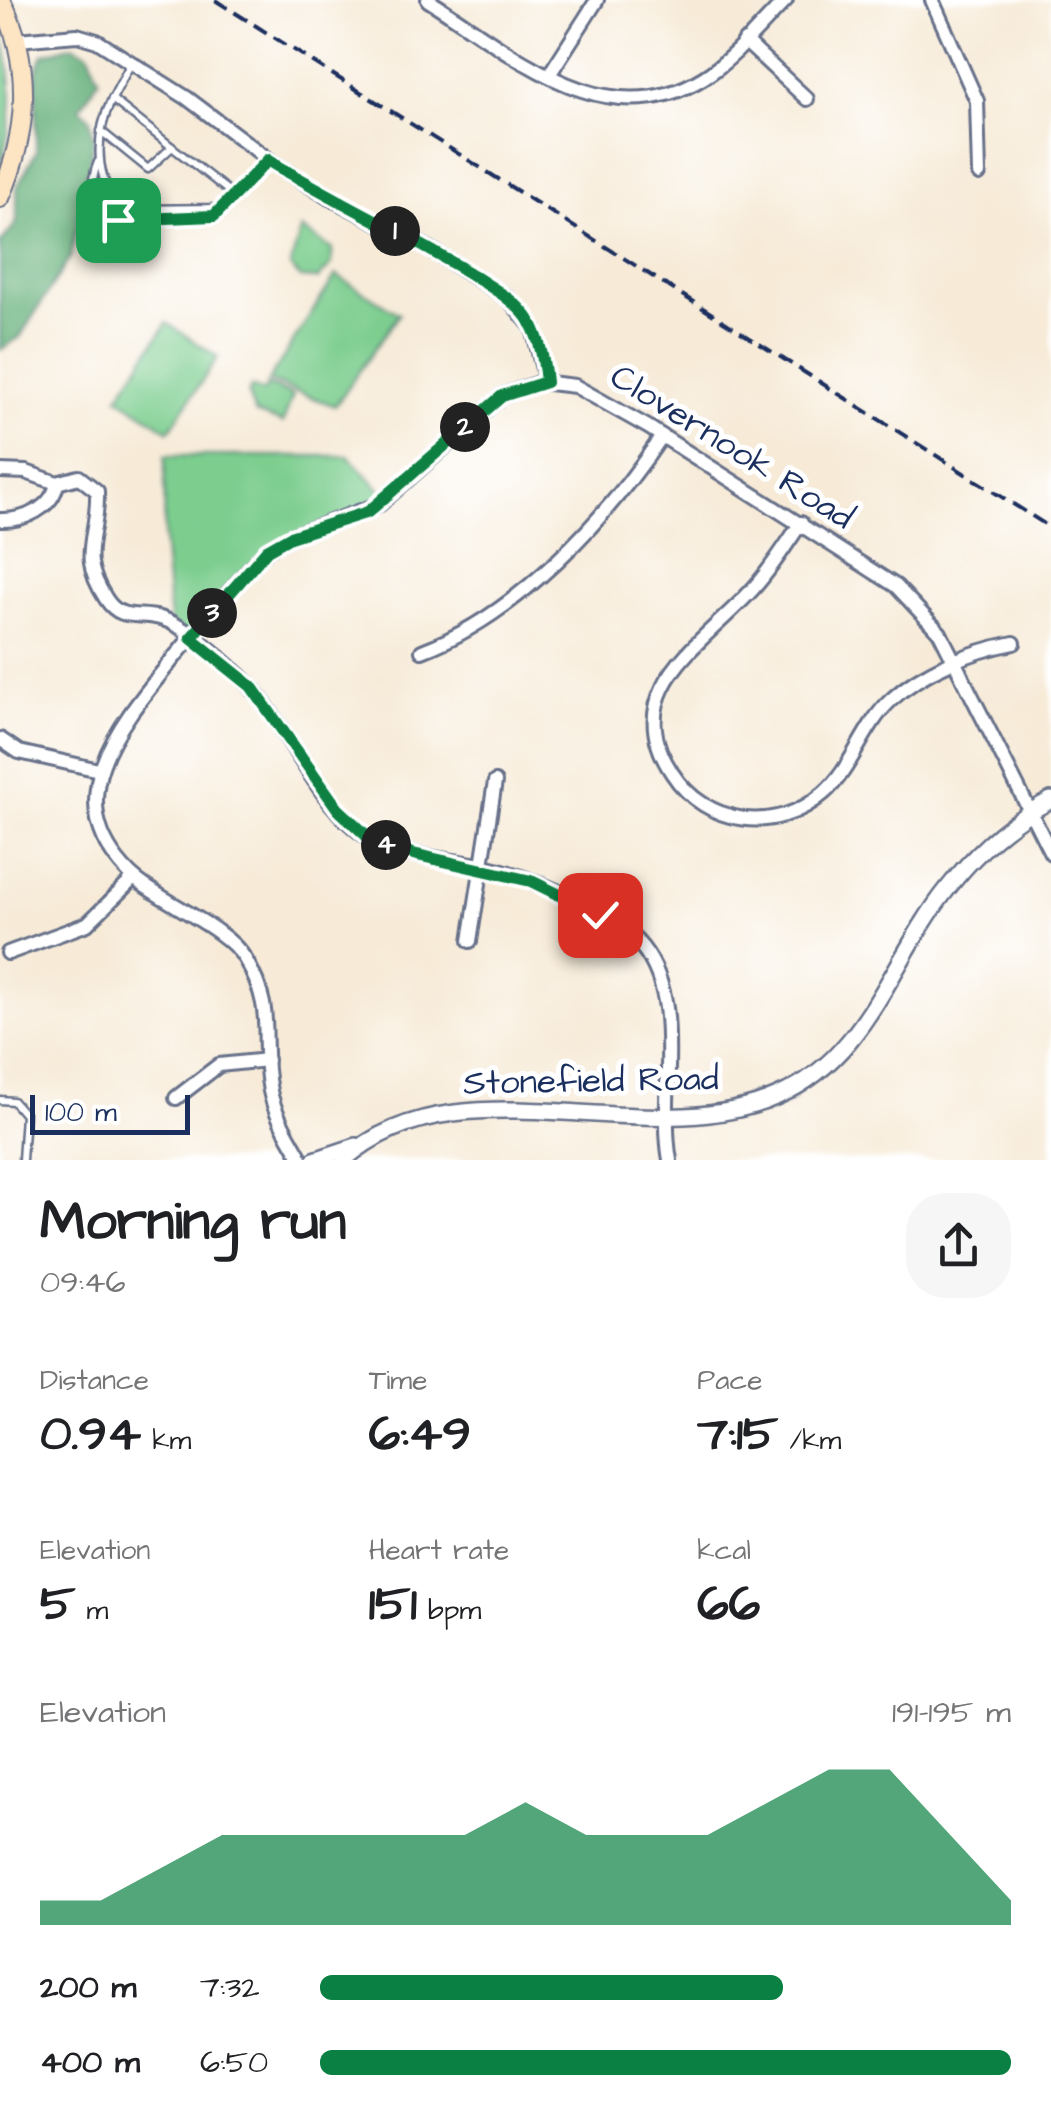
<!DOCTYPE html>
<meta charset="utf-8">
<style>
:root{--surface:#fff;--page:#f6f6f6;--text:#202124;--muted:#757577;--accent:#0b8043}
body{margin:0;font-family:"Architects Daughter",sans-serif;background:var(--page);color:var(--text);height:100vh;display:flex;flex-direction:column;font-size:38px;white-space:nowrap}
*{box-sizing:border-box;margin:0}
p{font-size:32px;color:var(--muted)}
.icon{flex:none;width:55px;height:55px;fill:none;stroke:currentColor;stroke-width:2;stroke-linecap:round;stroke-linejoin:round}
.map{position:relative;height:1160px;overflow:hidden}
.sheet{display:flex;flex-direction:column;background:var(--surface);flex:1}
.sheet>*{flex:none}
.scale{position:absolute;left:30px;bottom:25px;width:160px;box-sizing:border-box;padding-left:10px;border:5px solid #1b2f5e;border-top:0;font-size:28px;line-height:35px;white-space:nowrap;color:#1b2f5e;-webkit-text-stroke:8px #fff;paint-order:stroke}
.pin{position:absolute;display:grid;place-items:center;width:85px;height:85px;color:#fff;margin:-42px;border-radius:20px;box-shadow:0 5px 15px #0006}
.km{position:absolute;width:50px;height:50px;margin:-25px;border-radius:50%;background:#222;color:#fff;font-size:28px;line-height:50px;text-align:center}
.round{display:grid;place-items:center;flex:none;width:105px;height:105px;border-radius:40px;background:var(--page)}
.overview{display:flex;align-items:center;justify-content:space-between;height:170px;padding:0 40px}
h1{font-size:55px;font-weight:800;line-height:75px}
.metrics{display:grid;grid-template-columns:repeat(3,1fr);gap:15px;height:170px;padding:10px 40px}
.metrics div{display:grid;align-content:center}
.metrics b{font-size:50px;font-weight:800}
.metrics small{font-size:28px;font-weight:400}
.metrics p{font-size:28px}
.chart{height:280px;padding:20px 40px}
.chart p{display:flex;justify-content:space-between}
.chart svg{width:100%;height:180px;margin-top:10px;fill:var(--accent);opacity:.7}
ul{padding:0 40px;list-style:none;font-size:32px}
li{display:grid;grid-template-columns:160px 120px 1fr;align-items:center;height:75px}
li i{height:25px;border-radius:12px;background:var(--accent)}
.map>svg:first-child{display:block}
.green{fill:#7ccd8e;stroke:#4c7e76;stroke-width:2.5}
.forest{fill:#65b079;stroke:#40706c;stroke-width:2.5}
.lines{fill:none;stroke-linecap:round;stroke-linejoin:round}
.service-casing{stroke:#687189;stroke-width:11}
.minor-casing{stroke:#687189;stroke-width:18}
.tertiary-casing{stroke:#687189;stroke-width:20}
.secondary-casing{stroke:#687189;stroke-width:22}
.service{stroke:#fff;stroke-width:6}
.minor{stroke:#fff;stroke-width:12}
.tertiary{stroke:#fff;stroke-width:15}
.secondary{stroke:#fde5c4;stroke-width:18}
.rail{stroke:#1b2f5e;stroke-width:4;stroke-dasharray:15 8;stroke-linecap:butt}
.route-casing{stroke:#fff;stroke-width:20}
.route{stroke:#0b8043;stroke-width:12}
.labels{text-anchor:middle;dominant-baseline:central;stroke-width:10;stroke-linejoin:round;paint-order:stroke}
.street-label{font-size:35px;fill:#1b2f5e;stroke:#fff}
</style>
<div class="map">
<svg width="1051" height="1160" viewBox="0 0 1051 1160">
<rect width="100%" height="100%" fill="#fff"/>
<filter id="ink" filterUnits="userSpaceOnUse"><feTurbulence type="fractalNoise" baseFrequency=".01" numOctaves="2"/><feDisplacementMap in="SourceGraphic" scale="20" xChannelSelector="R" yChannelSelector="G"/><feConvolveMatrix kernelMatrix="1 2 1 2 8 2 1 2 1" color-interpolation-filters="sRGB"/></filter>
<filter id="wash" filterUnits="userSpaceOnUse"><feTurbulence type="fractalNoise" baseFrequency=".0048" numOctaves="4" result="noise"/><feDisplacementMap in="SourceGraphic" scale="40" xChannelSelector="R" yChannelSelector="G"/><feGaussianBlur stdDeviation="2.25" result="paint"/><feColorMatrix in="noise" values="0 0 0 0 0 0 0 0 0 0 0 0 0 0 0 0 0 1.4 0 .05"/><feComposite in="paint" operator="in"/></filter>
<g filter="url(#wash)">
<rect width="100%" height="100%" fill="#f7ebd8"/>
<g class="green">
<path d="M 0,31 C 17,77 12,124 0,171 Z"/>
<polygon points="301,229 332,249 332,264 318,279 301,278 290,267"/>
<polygon points="336,275 399,314 335,406 268,381"/>
<polygon points="167,323 218,357 169,431 118,397"/>
<polygon points="267,385 293,395 283,423 255,413 248,395 251,387 264,392"/>
<polygon points="165,456 348,456 387,496 267,550 191,638 170,623 164,548"/>
</g>
<polygon class="forest" points="73,45 89,53 99,79 80,108 90,118 94,140 71,256 20,337 0,350 0,244 17,222 17,187 36,152 36,72 43,54"/>
</g>
<g filter="url(#ink)">
<g class="lines">
<g class="service-casing">
<g id="service">
<polyline points="112,99 131,63"/>
<path d="M 101,131 L 148,169 L 172,147 L 112,99 C 96,132 94,169 114,201 L 129,209 L 223,208 L 268,160"/>
<polyline points="172,147 236,197"/>
<path d="M 98,162 C 90,181 89,207 109,218 L 208,219 L 223,208"/>
<polyline points="0,1100 13,1101 25,1115 22,1160"/>
</g>
</g>
<g class="minor-casing">
<g id="minor">
<path d="M 428,0 C 510,51 604,139 703,78 C 735,58 760,26 786,0"/>
<polyline points="932,0 977,101 979,174"/>
<polyline points="17,40 77,35 97,41 187,98 272,162 326,196 428,248 508,298 533,328 546,382"/>
<polyline points="745,41 807,99"/>
<polyline points="549,75 597,0"/>
<path d="M 0,471 L 26,472 L 57,483 C 53,508 24,521 0,520"/>
<path d="M 57,483 L 79,477 L 97,491 C 99,539 76,553 106,599 C 121,622 138,612 160,618 C 184,625 215,653 234,670 C 287,714 315,814 378,843 C 415,859 457,859 496,869 C 539,881 614,912 642,947 C 687,1003 658,1094 670,1160"/>
<path d="M 801,523 C 785,546 770,571 751,591 C 705,642 617,690 672,773 C 706,826 776,835 824,793 C 852,769 863,726 891,700 C 923,670 972,651 1014,643"/>
<path d="M 422,651 C 518,615 606,519 662,436"/>
<polyline points="0,739 19,752 99,770"/>
<polyline points="470,941 495,782"/>
<polyline points="8,953 87,924 134,878"/>
<polyline points="176,1098 219,1065 267,1060"/>
<path d="M 302,1160 C 290,1138 275,1116 270,1091 C 259,1037 277,1012 245,959 C 226,926 157,901 129,873 C 52,796 127,716 177,654 C 207,619 235,584 267,550 L 290,537 L 380,504 L 502,396 L 541,382 L 575,386 L 648,427 L 896,586 L 940,633 L 1051,853"/>
</g>
</g>
<g class="tertiary-casing">
<g id="tertiary">
<polyline points="314,1160 356,1146"/>
<path d="M 344,1160 C 459,1057 646,1155 778,1096 C 868,1057 891,959 948,888 C 976,852 1011,821 1051,800"/>
</g>
</g>
<g class="secondary-casing">
<path id="secondary" d="M 0,198 C 28,134 33,64 1,0"/>
</g>
<use href="#service" class="service"/>
<use href="#minor" class="minor"/>
<use href="#tertiary" class="tertiary"/>
<use href="#secondary" class="secondary"/>
<polyline class="rail" points="215,0 1051,528"/>
</g>
</g>
<g class="lines" filter="url(#ink)">
<g class="route-casing">
<path id="route" d="M 118,220 L 214,216 L 268,160 C 334,201 405,233 471,274 C 490,287 512,298 526,316 C 540,334 544,361 546,382 L 502,396 L 368,512 L 290,537 L 267,550 L 191,638 L 251,686 L 338,809 L 368,837 L 413,854 L 531,881 L 600,915"/>
</g>
<use href="#route" class="route"/>
</g>
<g class="labels">
<g class="street-label">
<text transform="translate(732 447) rotate(32)">Clovernook Road</text>
<text transform="translate(591 1081) rotate(-1)">Stonefield Road</text>
</g>
</g>
</svg>
<div class="scale">100 m</div>
<div class="pin" style="left:118px;top:220px;background:#1e9e55"><svg class="icon" aria-label="arrive" viewBox="0 0 24 24"><path d="M6 21V4h12l-3 4 3 4H6"/></svg></div>
<div class="pin" style="left:600px;top:915px;background:#d93025"><svg class="icon" aria-label="check" viewBox="0 0 24 24"><path d="M5 12l5 5 9-10"/></svg></div>
<b class="km" style="left:395px;top:231px">1</b>
<b class="km" style="left:465px;top:427px">2</b>
<b class="km" style="left:212px;top:613px">3</b>
<b class="km" style="left:386px;top:845px">4</b>
</div>
<section class="sheet">
<div class="overview"><div><h1>Morning run</h1><p>09:46</p></div><a class="round"><svg class="icon" aria-label="share" viewBox="0 0 24 24"><path d="M12 15V3M7 8l5-5 5 5M5 13v7h14v-7"/></svg></a></div>
<div class="metrics">
<div><p>Distance</p><b>0.94<small> km</small></b></div>
<div><p>Time</p><b>6:49</b></div>
<div><p>Pace</p><b>7:15<small> /km</small></b></div>
</div>
<div class="metrics">
<div><p>Elevation</p><b>5<small> m</small></b></div>
<div><p>Heart rate</p><b>151<small> bpm</small></b></div>
<div><p>kcal</p><b>66</b></div>
</div>
<div class="chart"><p><span>Elevation</span>191–195 m</p>
<svg viewBox="0 0 160 44" preserveAspectRatio="none"><path d="M0 44V38L10 38L20 30L30 22L40 22L50 22L60 22L70 22L80 14L90 22L100 22L110 22L120 14L130 6L140 6L150 22L160 38V44z"/></svg>
</div>
<ul>
<li><b>200 m</b>7:32<i style="width:67%"></i></li>
<li><b>400 m</b>6:50<i style="width:100%"></i></li>
</ul>
</section>
